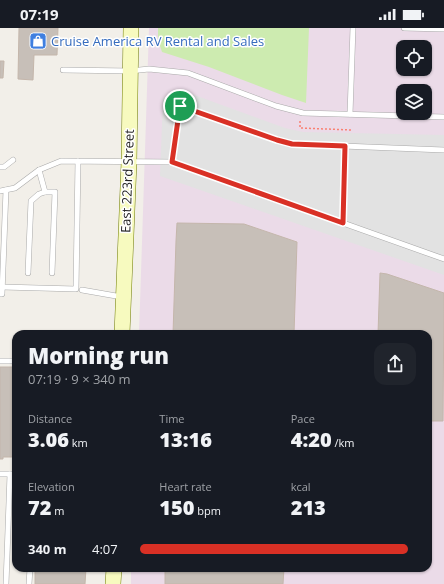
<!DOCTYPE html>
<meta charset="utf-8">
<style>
:root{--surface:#171b24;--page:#20242c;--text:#f1f3f6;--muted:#9ea1a6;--accent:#d93025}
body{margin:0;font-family:"Open Sans",sans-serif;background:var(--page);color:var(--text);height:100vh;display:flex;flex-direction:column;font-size:15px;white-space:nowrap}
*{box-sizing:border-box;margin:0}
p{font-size:13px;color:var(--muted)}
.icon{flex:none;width:22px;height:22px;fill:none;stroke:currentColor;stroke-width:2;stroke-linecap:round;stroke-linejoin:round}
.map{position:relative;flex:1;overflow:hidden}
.drawer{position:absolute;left:12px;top:302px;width:420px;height:242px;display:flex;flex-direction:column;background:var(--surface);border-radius:12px;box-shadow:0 1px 3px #0004}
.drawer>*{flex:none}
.tools{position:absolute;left:396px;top:12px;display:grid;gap:8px}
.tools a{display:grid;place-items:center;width:36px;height:36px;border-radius:8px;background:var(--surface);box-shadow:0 1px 3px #0004;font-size:20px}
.pin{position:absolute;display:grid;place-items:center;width:34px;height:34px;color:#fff;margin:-17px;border:2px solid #fff;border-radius:50%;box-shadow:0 1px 4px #0007}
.round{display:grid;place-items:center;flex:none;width:42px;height:42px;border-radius:12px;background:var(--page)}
.summary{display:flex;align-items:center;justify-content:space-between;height:68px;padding:0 16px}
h1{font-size:22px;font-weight:800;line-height:30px}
.figures{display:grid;grid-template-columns:repeat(3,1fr);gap:6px;height:68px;padding:4px 16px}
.figures div{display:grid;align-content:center}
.figures b{font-size:20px;font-weight:800}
.figures small{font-size:11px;font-weight:400}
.figures p{font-size:11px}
ul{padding:0 16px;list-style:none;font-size:13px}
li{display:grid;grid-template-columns:64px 48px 1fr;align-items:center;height:30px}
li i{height:10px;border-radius:5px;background:var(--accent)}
.status{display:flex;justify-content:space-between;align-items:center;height:28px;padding:0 20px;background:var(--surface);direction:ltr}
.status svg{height:11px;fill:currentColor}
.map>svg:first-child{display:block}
.industrial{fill:#ebdbe8;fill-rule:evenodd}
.grass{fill:#cdebb0}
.parking{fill:#e2e2e2}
.building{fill:#c7bfb8;stroke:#c4b6ab}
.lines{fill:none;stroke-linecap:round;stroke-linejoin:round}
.service-casing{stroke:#a9a9a9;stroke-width:6}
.secondary-casing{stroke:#707d05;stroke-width:16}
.path{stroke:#fa8072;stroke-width:1.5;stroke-dasharray:2 2;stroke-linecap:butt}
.service{stroke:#fff;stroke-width:5}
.secondary{stroke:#f7fabf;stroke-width:15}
.route-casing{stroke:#fff;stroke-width:8}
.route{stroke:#d93025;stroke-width:5}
.labels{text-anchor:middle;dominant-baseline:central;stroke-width:3;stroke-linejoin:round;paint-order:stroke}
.shop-label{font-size:13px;fill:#366cbe;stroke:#fff;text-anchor:start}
.street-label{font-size:13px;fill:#222;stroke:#fff}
</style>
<div class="status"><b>07:19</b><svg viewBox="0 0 49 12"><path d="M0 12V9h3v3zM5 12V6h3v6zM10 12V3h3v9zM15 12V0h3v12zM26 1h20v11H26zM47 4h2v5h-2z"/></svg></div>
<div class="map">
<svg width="444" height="556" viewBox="0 0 444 556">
<rect width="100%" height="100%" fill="#f2efe9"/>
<path class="industrial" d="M 149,0 L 444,0 L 444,556 L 131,556 L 131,540 L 428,540 L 428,306 L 139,306 ZM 403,19 L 425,19 L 425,41 L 403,41 ZM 403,63 L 425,63 L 425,85 L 403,85 Z"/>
<polygon class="grass" points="158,0 309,0 306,75 282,67 209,39 162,24 158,12"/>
<polygon class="parking" points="175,63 189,65 285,100 303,104 444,107 444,247 160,148 163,70 174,70"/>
<g class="building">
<polygon points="19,0 58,0 57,27 34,27 33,52 18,51"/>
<polygon points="0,33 4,33 3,50 0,50"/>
<polygon points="177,195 244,196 297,214 294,306 173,306 176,213"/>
<polygon points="380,245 387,246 444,265 443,393 428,393 428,306 378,306"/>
<polygon points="0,339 16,339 16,429 3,429 3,431 0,431"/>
<polygon points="35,540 86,540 85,556 35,556"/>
<polygon points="165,540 284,540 283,556 165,556"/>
</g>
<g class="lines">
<g class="service-casing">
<g id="service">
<polyline points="404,0 444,1"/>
<polyline points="63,42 130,43 149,41 188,45 276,78 303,85 444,89"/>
<polyline points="350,86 353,0"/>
<polyline points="444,122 292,116 277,112 180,78 172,134 444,231"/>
<polyline points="0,139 4,139 13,132"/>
<polyline points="0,163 15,160 39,142 61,133 172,134"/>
<polyline points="45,164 55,164 52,245"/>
<polyline points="343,195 345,118"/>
<polyline points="28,245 31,173 39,166 45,164 39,142"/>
<polyline points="2,259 76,261 78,133"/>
<polyline points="82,262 122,269"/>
<polyline points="0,266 2,266 6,162"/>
<polyline points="0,333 16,333"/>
<polyline points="0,446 16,446"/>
<polyline points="6,556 10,446"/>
<polyline points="29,556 30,540"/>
</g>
</g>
<g class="secondary-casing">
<g id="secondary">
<polyline points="122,306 129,134 131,0"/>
<polyline points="113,556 114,540"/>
</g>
</g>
<polyline class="path" points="300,93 300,100 352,102"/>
<use href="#service" class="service"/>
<use href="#secondary" class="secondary"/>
</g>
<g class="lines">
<g class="route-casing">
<polygon id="route" points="180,78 277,112 292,116 345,118 343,195 172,134"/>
</g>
<use href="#route" class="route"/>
</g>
<defs>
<g id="shop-square" transform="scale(0.9)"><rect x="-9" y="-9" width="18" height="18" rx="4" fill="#3f7fe0" stroke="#fff"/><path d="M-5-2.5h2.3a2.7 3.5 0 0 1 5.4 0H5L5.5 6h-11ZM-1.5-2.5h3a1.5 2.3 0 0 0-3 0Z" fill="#fff"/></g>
</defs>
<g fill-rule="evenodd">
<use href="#shop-square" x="38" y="13"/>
</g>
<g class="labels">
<g class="shop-label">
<text x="51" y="13">Cruise America RV Rental and Sales</text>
</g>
<g class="street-label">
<text transform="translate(127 153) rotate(-88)">East 223rd Street</text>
</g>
</g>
</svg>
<div class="tools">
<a><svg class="icon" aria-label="locate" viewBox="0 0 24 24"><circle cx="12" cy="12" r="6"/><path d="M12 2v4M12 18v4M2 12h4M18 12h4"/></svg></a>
<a><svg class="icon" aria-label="layers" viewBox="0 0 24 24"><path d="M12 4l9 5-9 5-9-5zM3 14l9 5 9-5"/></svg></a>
</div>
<div class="pin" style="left:180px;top:78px;background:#1e9e55"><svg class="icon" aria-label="arrive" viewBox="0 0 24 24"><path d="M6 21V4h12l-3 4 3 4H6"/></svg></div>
<section class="drawer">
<div class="summary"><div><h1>Morning run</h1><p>07:19 · 9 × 340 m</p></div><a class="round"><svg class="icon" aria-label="share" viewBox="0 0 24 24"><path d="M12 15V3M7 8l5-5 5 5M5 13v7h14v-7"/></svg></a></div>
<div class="figures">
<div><p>Distance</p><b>3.06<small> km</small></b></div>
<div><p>Time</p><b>13:16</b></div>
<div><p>Pace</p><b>4:20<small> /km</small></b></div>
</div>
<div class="figures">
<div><p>Elevation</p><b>72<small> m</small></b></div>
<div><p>Heart rate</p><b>150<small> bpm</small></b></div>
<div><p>kcal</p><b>213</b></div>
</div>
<ul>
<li><b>340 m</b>4:07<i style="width:97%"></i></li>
</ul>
</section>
</div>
